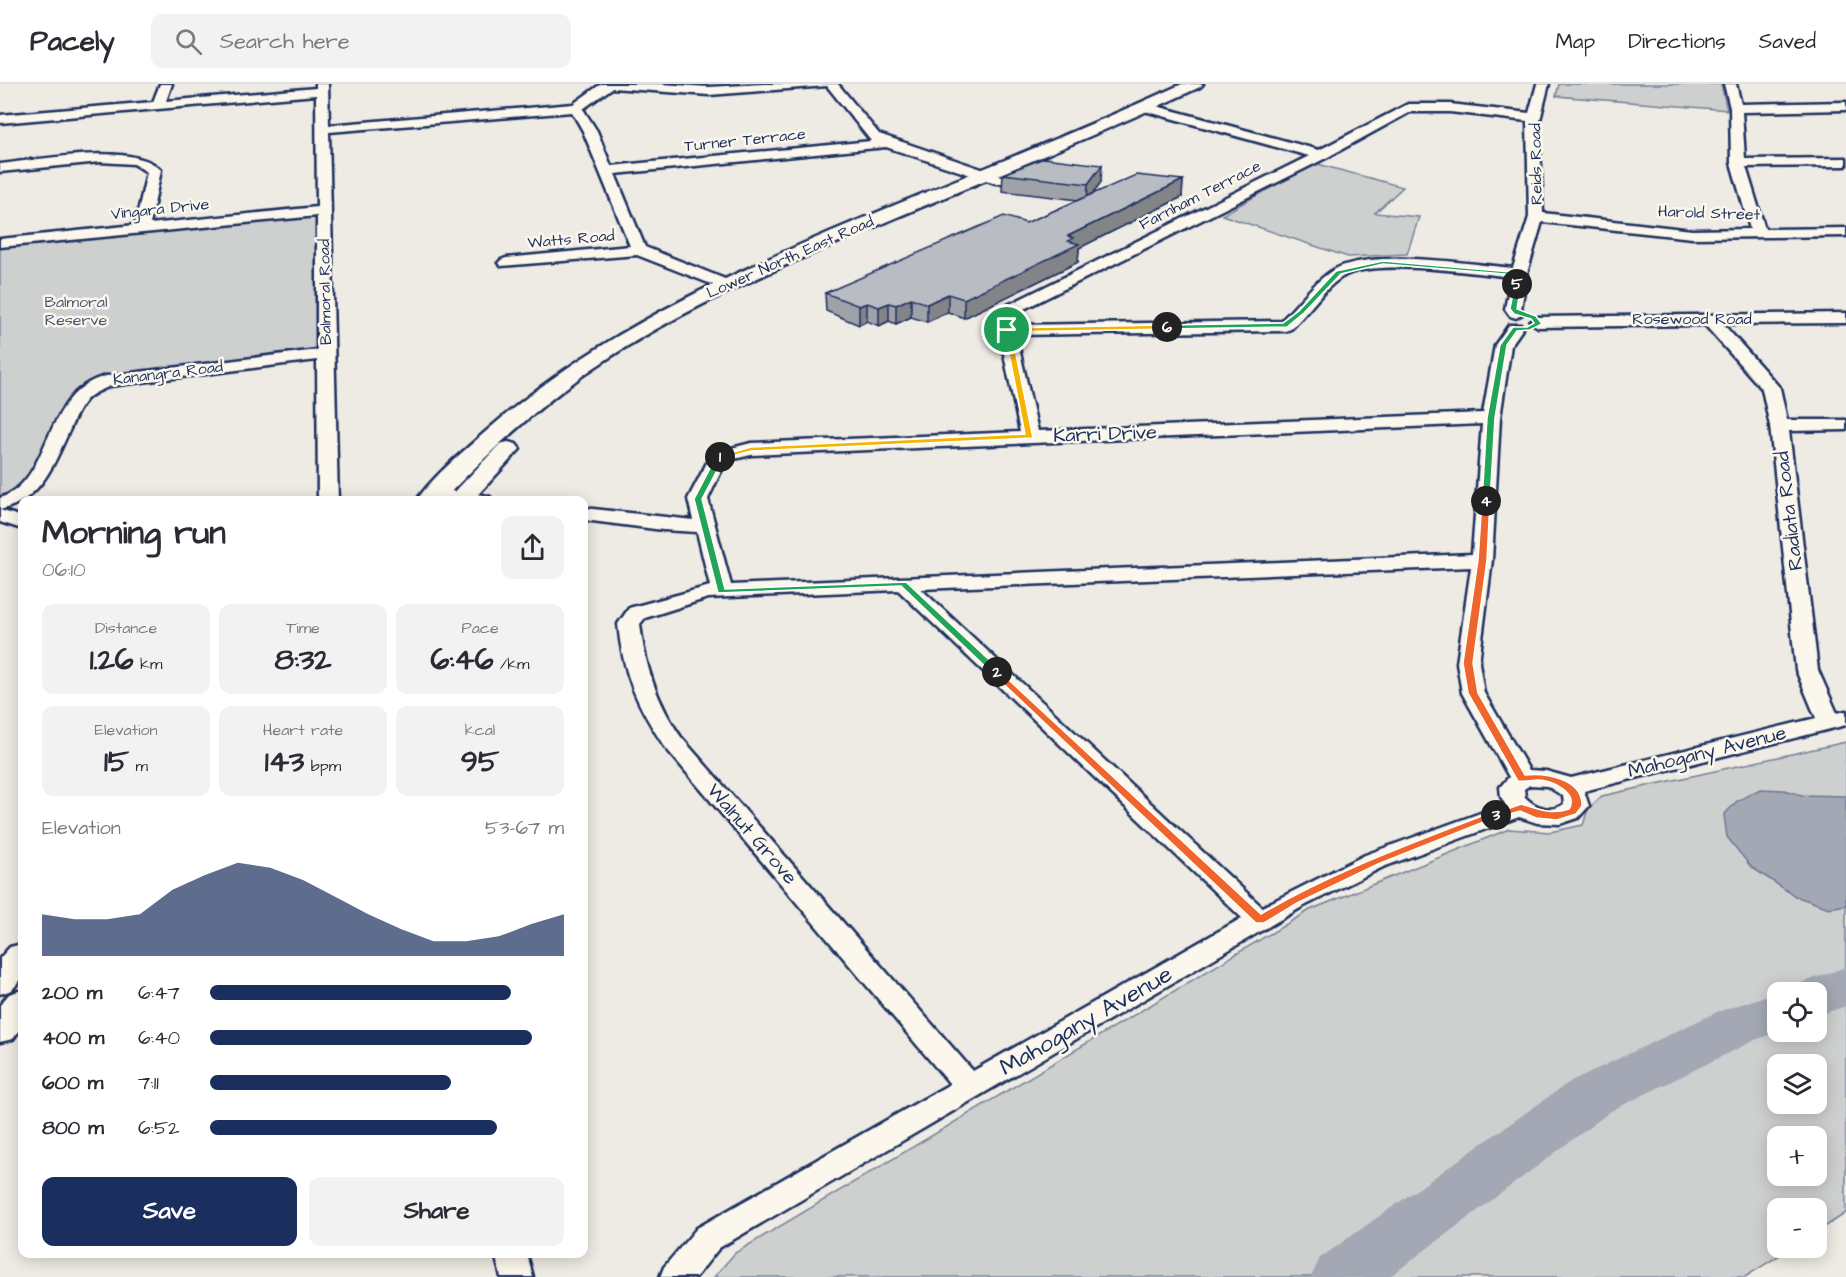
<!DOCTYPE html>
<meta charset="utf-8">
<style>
:root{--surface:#fff;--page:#f2f2f3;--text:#2b2b33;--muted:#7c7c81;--line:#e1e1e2;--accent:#1b2f5e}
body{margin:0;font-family:"Architects Daughter",sans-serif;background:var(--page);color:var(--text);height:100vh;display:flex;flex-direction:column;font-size:22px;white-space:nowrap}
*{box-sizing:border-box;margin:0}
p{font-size:20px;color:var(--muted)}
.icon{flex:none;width:33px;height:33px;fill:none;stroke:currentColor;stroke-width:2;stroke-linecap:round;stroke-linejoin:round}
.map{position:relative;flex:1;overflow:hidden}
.side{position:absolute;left:18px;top:412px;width:570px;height:762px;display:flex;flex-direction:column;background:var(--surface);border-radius:12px;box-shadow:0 3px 15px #0003}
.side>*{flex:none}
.tools{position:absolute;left:1767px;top:898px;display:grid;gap:12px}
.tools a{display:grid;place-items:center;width:60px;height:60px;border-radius:12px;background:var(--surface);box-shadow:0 3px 15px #0003;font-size:30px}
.pin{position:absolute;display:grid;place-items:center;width:51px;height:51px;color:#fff;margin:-26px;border:3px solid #fff;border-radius:50%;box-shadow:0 2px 6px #0007}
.km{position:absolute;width:30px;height:30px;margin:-15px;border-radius:50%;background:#222;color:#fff;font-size:16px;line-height:30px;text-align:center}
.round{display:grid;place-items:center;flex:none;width:63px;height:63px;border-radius:12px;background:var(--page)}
.overview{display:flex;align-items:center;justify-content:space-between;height:102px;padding:0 24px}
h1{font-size:33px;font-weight:700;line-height:45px}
.figures{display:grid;grid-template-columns:repeat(3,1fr);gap:9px;height:102px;padding:6px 24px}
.figures div{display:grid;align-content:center;border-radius:12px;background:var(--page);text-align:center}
.figures b{font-size:30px;font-weight:700}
.figures small{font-size:16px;font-weight:400}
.figures p{font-size:16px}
.chart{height:168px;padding:12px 24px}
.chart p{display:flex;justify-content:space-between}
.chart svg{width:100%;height:108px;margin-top:6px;fill:var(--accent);opacity:.7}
.primary-button{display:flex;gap:12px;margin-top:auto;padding:12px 24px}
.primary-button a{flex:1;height:69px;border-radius:12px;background:var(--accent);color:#fff;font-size:24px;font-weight:700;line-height:69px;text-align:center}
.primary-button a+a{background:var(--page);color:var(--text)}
ul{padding:0 24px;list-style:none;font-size:20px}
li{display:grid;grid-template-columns:96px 72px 1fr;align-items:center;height:45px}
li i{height:15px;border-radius:8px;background:var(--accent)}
header{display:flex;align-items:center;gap:36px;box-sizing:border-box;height:84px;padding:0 30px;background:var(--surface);border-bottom:2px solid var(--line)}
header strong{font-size:28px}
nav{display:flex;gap:33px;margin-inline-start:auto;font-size:21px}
.search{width:420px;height:54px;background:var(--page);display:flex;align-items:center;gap:15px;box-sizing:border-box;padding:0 21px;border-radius:12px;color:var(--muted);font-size:22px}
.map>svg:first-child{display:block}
.green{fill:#cecfcf;stroke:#747f96;stroke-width:1.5;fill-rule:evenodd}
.water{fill:#a3a8b4;stroke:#6d7892;stroke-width:1.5}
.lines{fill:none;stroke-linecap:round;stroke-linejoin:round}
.river{fill:#a3a8b4;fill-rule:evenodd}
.minor-casing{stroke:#1b2f5e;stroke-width:5}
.major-casing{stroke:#1b2f5e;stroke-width:5}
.minor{fill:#fbf7ec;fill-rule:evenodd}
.major{fill:#fbf7ec;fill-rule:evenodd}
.wall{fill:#9fa2a8;stroke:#1b2f5e;stroke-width:1.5}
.shaded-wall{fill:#828488;stroke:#1b2f5e;stroke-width:1.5}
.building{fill:#b9bcc3;stroke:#1b2f5e;stroke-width:1.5}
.split-1{fill:#f5b400;stroke:#fff;stroke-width:1.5}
.split-2{fill:#22a559;stroke:#fff;stroke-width:1.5}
.split-3{fill:#f0652b;stroke:#fff;stroke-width:1.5}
.split-4{fill:#f0652b;stroke:#fff;stroke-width:1.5}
.split-5{fill:#22a559;stroke:#fff;stroke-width:1.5}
.split-6{fill:#22a559;stroke:#fff;stroke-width:1.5}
.split-7{fill:#f5b400;stroke:#fff;stroke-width:1.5}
.labels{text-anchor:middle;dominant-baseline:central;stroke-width:5;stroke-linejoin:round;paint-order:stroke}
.far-street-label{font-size:16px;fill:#1b2f5e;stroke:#fbf7ec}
.far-park-label{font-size:16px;fill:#48577a;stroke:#fbf7ec}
.street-label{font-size:20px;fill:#1b2f5e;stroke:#fbf7ec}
.near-street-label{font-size:24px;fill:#1b2f5e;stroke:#fbf7ec}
</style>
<header>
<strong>Pacely</strong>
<div class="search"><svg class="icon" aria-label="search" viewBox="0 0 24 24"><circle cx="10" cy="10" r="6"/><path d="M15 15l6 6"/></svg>Search here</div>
<nav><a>Map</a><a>Directions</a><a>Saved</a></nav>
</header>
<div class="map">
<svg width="1846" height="1193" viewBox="0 0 1846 1193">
<rect width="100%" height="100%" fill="#eeebe4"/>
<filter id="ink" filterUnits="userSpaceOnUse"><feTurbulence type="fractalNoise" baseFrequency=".0167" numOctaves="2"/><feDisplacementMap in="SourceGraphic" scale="12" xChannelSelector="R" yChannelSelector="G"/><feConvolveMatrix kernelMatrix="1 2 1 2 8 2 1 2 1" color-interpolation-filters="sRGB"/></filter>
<g filter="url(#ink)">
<g class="green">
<polygon points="1559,0 1721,0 1727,26 1556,12"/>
<polygon points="1314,79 1403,103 1375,129 1419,133 1407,170 1348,173 1222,131"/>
<polygon points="324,127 326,270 106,297 79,312 31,402 0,420 0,159"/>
<path d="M 1846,658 L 1846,1129 L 1817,1148 L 1816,1125 L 1778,1125 L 1778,1164 L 1791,1164 L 1745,1193 L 714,1193 L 735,1169 L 1310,826 L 1509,745 L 1550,748 L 1583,741 L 1588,725 L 1602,712 ZM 1778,909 L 1816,909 L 1816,948 L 1778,948 ZM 1778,981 L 1816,981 L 1816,1020 L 1778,1020 ZM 1778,1053 L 1816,1053 L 1816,1092 L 1778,1092 Z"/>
</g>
<polygon class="water" points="1760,705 1784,706 1802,711 1846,712 1846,821 1829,824 1795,812 1751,783 1727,753 1724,731 1737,717"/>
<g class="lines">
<g class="river">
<polygon points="1846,883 1846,922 1816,932 1816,909 1792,909 1798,900"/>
<polygon points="1778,908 1783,909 1778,909 1778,948 1755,956 1611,1027 1389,1193 1311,1193 1320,1174 1571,997 1717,928"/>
</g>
<g class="minor-casing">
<g id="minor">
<path d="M 160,0 L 172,0 L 166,17 L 316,4 L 316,0 L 328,0 L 329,41 L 573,20 L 601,0 L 661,0 L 709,3 L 763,0 L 838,0 L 879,50 L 1005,93 L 1007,96 L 1005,99 L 995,99 L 886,63 L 615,90 L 645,163 L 730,197 L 732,200 L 724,205 L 637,171 L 501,182 L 498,179 L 501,176 L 506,174 L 630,162 L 583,47 L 572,28 L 329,48 L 338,417 L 318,417 L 317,276 L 110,302 C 102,306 92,309 86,316 C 79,324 74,335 70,345 C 53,382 41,416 0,426 L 0,414 C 53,397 41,308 106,292 L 317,266 L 317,132 L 0,163 L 0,155 L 135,141 L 147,88 L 134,80 L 100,78 L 0,88 L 0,80 C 37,76 136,57 161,86 L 150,140 L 317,123 L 316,11 L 0,39 L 0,31 L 153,18 ZM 827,2 L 871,57 L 611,82 L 597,47 L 583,25 L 612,4 L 709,11 Z"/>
<path d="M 1537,0 L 1549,0 L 1539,40 L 1543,129 L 1692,146 L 1750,145 L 1731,79 L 1730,24 L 1724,0 L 1736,0 L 1741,20 L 1846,18 L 1846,26 L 1742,28 L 1745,75 L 1846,74 L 1846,82 L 1746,83 L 1765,145 L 1846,144 L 1846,152 L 1692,154 L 1542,138 L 1527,189 L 1521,225 L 1524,229 L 1516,234 L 1510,232 L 1505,225 L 1511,193 C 1473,189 1373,174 1342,193 C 1322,206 1308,229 1291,245 L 1285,247 L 1016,251 L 1038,347 L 1483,329 L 1495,261 L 1509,241 L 1521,241 L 1523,244 L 1511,261 L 1500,334 L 1492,476 L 1479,579 L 1484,609 L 1529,686 L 1546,687 L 1571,694 L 1816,634 L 1796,586 L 1770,342 L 1762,305 L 1705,241 L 1538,243 L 1530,238 L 1538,233 L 1846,229 L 1846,239 L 1723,240 L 1780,304 L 1787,336 L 1846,336 L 1846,346 L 1789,347 L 1818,586 L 1837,629 L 1846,627 L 1846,641 L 1584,707 L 1589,722 L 1578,734 L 1560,740 L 1537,739 L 1519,733 L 1383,783 L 1302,823 L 719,1164 L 696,1193 L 660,1193 L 664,1183 L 697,1144 L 950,1000 L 665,663 C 637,622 623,590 618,540 L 629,524 L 710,502 L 697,448 L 663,446 L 584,436 L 584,424 L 693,436 L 688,415 L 712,369 L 751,359 L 1020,348 L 999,246 L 998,234 L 1008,221 L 1309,72 L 1141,26 L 1139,23 L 1141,20 L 1149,20 L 1319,66 L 1408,20 L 1450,20 L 1529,29 ZM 1410,28 L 1450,28 L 1527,37 L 1529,133 L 1513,184 C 1470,180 1365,163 1330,188 C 1311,201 1297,222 1281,237 L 1015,241 L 1014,234 L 1020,227 L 1326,74 ZM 1482,340 L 1472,470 L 731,501 L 708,415 L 726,377 L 751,371 ZM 1471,483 L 1457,579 L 1462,609 L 1509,693 L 1500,703 L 1501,713 L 1505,720 L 1365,771 L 1262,823 L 921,505 ZM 898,506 L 1242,834 L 973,987 L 681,653 C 657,618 645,583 640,540 L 645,534 L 708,514 ZM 1530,701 L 1547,702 L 1563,712 L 1564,720 C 1552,729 1535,724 1525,713 L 1524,705 Z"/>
<polygon points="434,405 483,411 490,413 493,417 427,415 424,411 427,407"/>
<polygon points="0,426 22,433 22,445 0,438"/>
<polygon points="495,1170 527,1170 533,1193 501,1193"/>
</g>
</g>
<g class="major-casing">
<g id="major">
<path d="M 1182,0 L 1203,0 L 1200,3 C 1089,55 975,100 862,148 C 769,188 675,228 592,285 C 537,323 488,369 442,417 L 416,417 C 435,390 465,366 490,344 C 598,249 725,192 856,137 C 965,92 1075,49 1182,0 Z"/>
<polygon points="508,358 516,360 520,365 472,417 446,417 500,360"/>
<polygon points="22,860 22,894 12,906 0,910 0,874 10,863"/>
<polygon points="22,906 22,943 13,955 0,958 0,921 9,910"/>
</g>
</g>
<use href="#minor" class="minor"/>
<use href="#major" class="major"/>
</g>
<polygon class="wall" points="1003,90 1101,98 1093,109 1183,96 1182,113 1079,164 1078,178 964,234 948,228 927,238 911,233 896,240 889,237 879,242 867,237 859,241 826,227 825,209 1026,139 1078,116 1002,107"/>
<g class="shaded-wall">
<polygon points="1102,81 1101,98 1087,117 1088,100"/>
<polygon points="1183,96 1182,113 1079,164 1078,178 964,234 964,215 1068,152"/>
<polygon points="948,210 948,228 927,238 927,220"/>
<polygon points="911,214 911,233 896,240 896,221"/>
<polygon points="867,219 867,237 859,241 859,222"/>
<polygon points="889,219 889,237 879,242 879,223"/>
</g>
<g class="building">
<polygon points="1044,74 1102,81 1088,100 1003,90"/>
<polygon points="1136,91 1183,96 1068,152 1073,154 1068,157 1079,160 964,215 948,210 927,220 911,214 896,221 889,219 879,223 867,219 859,222 825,209 1004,132 1026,139"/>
</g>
</g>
<polygon class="split-1" points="1004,244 1011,246 1033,354 751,367 720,375 716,373 751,363 1025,350"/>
<polygon class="split-2" points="720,370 724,373 702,415 725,505 906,498 1000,586 1000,590 993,590 901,502 718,509 694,415 716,373"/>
<path class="split-3" d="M 997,585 L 1261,830 C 1334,787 1413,759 1492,728 L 1500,728 L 1501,731 L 1378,780 L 1297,819 L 1264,839 L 1256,839 L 993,590 L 993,586 Z"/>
<path class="split-4" d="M 1486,414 L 1490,417 L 1487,476 L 1473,579 L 1478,609 L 1525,691 C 1545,689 1583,694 1582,722 L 1576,730 L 1557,736 L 1536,734 L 1520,727 L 1496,734 L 1491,731 L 1521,720 C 1539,725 1550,731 1569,725 C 1579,709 1552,696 1538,696 C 1531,696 1525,698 1518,697 L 1468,609 L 1463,579 L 1478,476 L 1482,417 Z"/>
<polygon class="split-5" points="1515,198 1521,200 1517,225 1536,232 1542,240 1530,246 1517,247 1507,261 1495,334 1490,417 1486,419 1482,417 1487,334 1500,261 1513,243 1527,243 1534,239 1531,235 1514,230 1510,225"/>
<polygon class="split-6" points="1383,177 1523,189 1521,200 1517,202 1514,200 1516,191 1383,180 1341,190 1304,229 1287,243 1167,245 1164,243 1167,241 1283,239 1299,227 1336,187"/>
<polygon class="split-7" points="1167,241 1170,245 1007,248 1003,246 1007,244"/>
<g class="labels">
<g class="far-street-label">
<text transform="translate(745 56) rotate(-6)">Turner Terrace</text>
<text transform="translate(1536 80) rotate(-91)">Reids Road</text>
<text transform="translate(1200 111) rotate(-27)">Farnham Terrace</text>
<text transform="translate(160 125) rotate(-6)">Vingara Drive</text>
<text transform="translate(1709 129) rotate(2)">Harold Street</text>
<text transform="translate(571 155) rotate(-5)">Watts Road</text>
<text transform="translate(790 173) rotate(-24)">Lower North East Road</text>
<text transform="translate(325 208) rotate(-91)">Balmoral Road</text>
<text x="1692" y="235">Rosewood Road</text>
<text transform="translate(168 289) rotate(-7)">Kanangra Road</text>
</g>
<g class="far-park-label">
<text x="76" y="218">Balmoral<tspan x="76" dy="18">Reserve</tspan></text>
</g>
<g class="street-label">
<text transform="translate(1105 350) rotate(-2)">Karri Drive</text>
<text transform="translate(1789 427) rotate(-97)">Radiata Road</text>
<text transform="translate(1707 668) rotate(-14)">Mahogany Avenue</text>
<text transform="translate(752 750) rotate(49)">Walnut Grove</text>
</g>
<g class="near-street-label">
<text transform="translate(1086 937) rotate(-30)">Mahogany Avenue</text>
</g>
</g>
</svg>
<div class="tools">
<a><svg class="icon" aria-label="locate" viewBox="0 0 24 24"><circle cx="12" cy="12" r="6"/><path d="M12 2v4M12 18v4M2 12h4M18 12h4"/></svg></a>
<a><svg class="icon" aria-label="layers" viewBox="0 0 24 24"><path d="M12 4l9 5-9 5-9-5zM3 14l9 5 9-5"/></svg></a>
<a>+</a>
<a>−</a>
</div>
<div class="pin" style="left:1007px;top:246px;background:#1e9e55"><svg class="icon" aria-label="arrive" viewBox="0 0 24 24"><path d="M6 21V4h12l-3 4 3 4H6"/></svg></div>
<b class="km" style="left:720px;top:373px">1</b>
<b class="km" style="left:997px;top:588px">2</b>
<b class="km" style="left:1496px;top:731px">3</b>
<b class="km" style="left:1486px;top:417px">4</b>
<b class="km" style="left:1517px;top:200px">5</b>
<b class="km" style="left:1167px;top:243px">6</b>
<section class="side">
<div class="overview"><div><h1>Morning run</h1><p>06:10</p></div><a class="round"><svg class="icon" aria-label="share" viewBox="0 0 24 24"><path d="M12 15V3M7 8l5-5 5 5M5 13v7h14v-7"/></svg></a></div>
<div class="figures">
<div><p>Distance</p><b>1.26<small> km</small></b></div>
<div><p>Time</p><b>8:32</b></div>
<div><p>Pace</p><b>6:46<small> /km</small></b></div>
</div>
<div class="figures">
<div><p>Elevation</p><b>15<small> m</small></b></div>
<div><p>Heart rate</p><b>143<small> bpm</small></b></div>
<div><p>kcal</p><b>95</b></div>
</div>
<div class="chart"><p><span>Elevation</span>53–67 m</p>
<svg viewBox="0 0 160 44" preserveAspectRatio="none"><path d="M0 44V27L10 29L20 29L30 27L40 17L50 11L60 6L70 8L80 13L90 20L100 27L110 33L120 38L130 38L140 36L150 31L160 27V44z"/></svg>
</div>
<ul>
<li><b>200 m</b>6:47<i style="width:85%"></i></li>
<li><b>400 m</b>6:40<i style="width:91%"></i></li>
<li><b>600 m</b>7:11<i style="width:68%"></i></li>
<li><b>800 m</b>6:52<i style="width:81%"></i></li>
</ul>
<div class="primary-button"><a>Save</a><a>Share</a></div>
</section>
</div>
